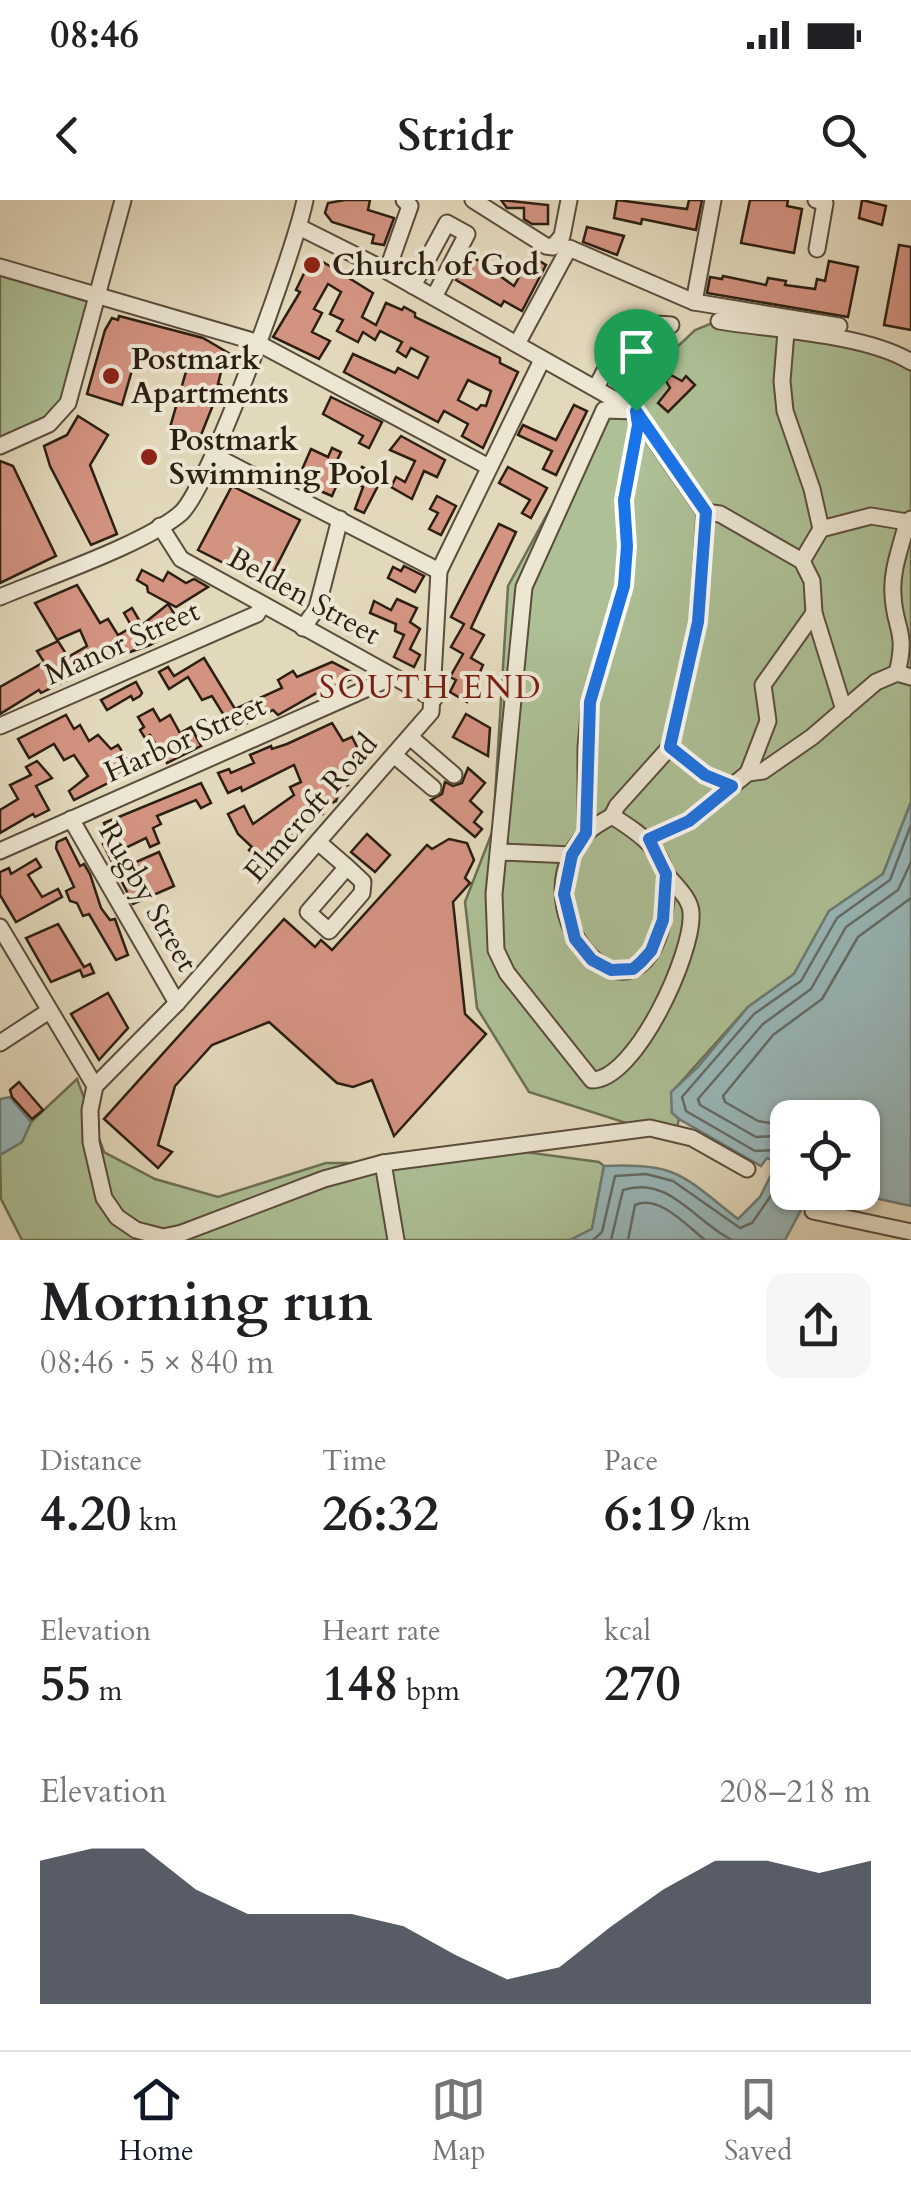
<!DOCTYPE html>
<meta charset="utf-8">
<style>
:root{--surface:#fff;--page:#f6f6f6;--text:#202124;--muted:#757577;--line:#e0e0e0;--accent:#111827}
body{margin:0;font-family:Cardo,serif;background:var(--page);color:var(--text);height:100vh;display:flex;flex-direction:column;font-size:38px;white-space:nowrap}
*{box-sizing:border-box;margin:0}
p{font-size:32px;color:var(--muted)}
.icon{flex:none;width:55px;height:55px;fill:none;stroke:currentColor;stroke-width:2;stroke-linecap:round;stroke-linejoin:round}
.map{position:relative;height:1040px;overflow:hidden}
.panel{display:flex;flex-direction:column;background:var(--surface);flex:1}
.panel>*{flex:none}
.fabs{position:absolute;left:770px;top:900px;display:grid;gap:20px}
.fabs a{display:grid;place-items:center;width:110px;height:110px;border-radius:20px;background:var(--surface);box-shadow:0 2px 8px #0004;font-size:50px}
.pin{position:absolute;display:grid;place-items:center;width:85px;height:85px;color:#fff;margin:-102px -42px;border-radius:50% 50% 50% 0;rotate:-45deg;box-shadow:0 0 10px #0007}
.pin .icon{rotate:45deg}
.round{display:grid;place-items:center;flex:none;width:105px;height:105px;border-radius:20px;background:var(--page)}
.summary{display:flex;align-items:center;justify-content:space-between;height:170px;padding:0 40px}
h1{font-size:55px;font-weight:600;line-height:75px}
.stats{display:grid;grid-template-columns:repeat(3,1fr);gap:15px;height:170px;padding:10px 40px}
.stats div{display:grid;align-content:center}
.stats b{font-size:50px;font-weight:600}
.stats small{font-size:28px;font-weight:400}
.stats p{font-size:28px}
.chart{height:280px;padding:20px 40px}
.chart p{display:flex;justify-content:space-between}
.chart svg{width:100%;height:180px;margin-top:10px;fill:var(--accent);opacity:.7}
.status{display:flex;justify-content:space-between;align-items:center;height:70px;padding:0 50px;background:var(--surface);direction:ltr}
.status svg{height:28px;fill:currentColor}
header{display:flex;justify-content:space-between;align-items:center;height:130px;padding:0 40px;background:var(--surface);font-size:45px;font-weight:600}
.menu{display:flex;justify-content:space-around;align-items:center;height:140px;border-top:2px solid var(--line);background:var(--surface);font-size:28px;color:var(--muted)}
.menu a{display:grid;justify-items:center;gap:5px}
.menu .active{color:var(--accent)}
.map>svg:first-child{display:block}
.green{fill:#adc096;stroke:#6c7054;stroke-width:2.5}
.water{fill:#98b8ba;stroke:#6d7b77;stroke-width:2.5}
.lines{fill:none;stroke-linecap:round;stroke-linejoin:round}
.shore{stroke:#626c66;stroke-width:2.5}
.building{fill:#d39381;stroke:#2c1f12;stroke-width:2.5;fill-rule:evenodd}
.minor-casing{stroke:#5a4d3c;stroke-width:19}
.minor{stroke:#ece6d3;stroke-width:15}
.route-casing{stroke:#fff;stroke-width:20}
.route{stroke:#1a73e8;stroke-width:12}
.poi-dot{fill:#8f2418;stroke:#ece6d3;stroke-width:4}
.labels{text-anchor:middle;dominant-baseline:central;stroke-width:8;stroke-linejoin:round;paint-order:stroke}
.poi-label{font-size:30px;font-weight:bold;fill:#2c1f12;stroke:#ece6d3;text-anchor:start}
.street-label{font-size:30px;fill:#2c1f12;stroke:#ece6d3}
.neighbourhood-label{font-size:32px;letter-spacing:2.5px;fill:#7a1f14;stroke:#ece6d3}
</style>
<div class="status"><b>08:46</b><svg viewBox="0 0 49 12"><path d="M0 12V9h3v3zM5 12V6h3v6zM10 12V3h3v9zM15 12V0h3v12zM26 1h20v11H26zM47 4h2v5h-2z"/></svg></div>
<header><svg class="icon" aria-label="back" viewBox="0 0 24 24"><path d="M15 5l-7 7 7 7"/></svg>Stridr<svg class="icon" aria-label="search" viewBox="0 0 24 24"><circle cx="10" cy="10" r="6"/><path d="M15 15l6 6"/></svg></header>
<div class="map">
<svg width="911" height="1040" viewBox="0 0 911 1040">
<rect width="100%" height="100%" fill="#e2d8bb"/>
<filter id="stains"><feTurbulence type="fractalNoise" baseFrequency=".002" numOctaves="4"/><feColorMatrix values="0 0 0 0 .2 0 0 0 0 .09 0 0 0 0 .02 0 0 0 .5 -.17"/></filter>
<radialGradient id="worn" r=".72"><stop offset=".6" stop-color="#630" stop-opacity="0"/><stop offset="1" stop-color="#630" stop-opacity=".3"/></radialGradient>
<g class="green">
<polygon points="0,74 89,102 64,198 55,213 0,241"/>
<polygon points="727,117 882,141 911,154 911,602 883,674 829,711 794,774 748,807 672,892 672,912 679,919 677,927 639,927 529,892 477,808 465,702 493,630 508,386 604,210 635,187 695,130"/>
<polygon points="77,879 104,952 155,979 218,997 326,963 391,963 503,949 599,962 604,966 592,1029 570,1040 22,1040 1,999 0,955 22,942 31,922"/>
</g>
<g class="water">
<path d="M 911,602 L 911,1006 L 852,993 L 862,992 L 862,918 L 788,918 L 788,992 L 810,993 L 785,1040 L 570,1040 L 592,1029 L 604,966 C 677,962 683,976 738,1019 L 760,997 L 777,963 L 767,958 L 761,966 L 679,919 L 672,913 L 671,892 L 698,867 L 748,807 L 794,774 L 829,711 L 883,674 Z"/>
<polygon points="10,897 31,922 22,942 0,955 0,899"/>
</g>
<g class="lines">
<g class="shore">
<polyline points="788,926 758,921 725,902 723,896 773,835 822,799 858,737 911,698"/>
<polyline points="788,943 773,936 756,937 700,905 698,899 763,824 811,789 846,727 898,690 911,662"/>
<polyline points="788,963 774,950 755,951 686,911 682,897 754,814 801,781 837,718 890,680 911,625"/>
<polyline points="593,1040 602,1032 615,976 646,974 673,981 740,1028 752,1023 788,971"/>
<path d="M 611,1040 L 623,990 C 669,975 695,1022 732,1040"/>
<path d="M 628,1040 L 635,1005 C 659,994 687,1026 705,1040"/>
</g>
</g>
<g class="building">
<polygon points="345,0 370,0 368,10 394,18 384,45 372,43 374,35 332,22 325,13 328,3"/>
<polygon points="501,0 548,5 548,24 532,24 524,19 524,8 507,8"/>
<polygon points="617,0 687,9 689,0 702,0 696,30 642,19 641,24 614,18"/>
<polygon points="750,0 788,0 787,6 802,9 794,53 741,43"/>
<polygon points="862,0 886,6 882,25 859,18"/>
<polygon points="587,27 624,36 617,55 583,42"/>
<polygon points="899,45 911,47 911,130 884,125"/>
<polygon points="469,54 514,86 531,56 546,65 522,111 504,101 501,106 456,80"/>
<path d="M 315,57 L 373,93 L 362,117 L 376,125 L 386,103 L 402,110 L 404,107 L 415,113 L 415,117 L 500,158 L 500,163 L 518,172 L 483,248 L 462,236 L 468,224 L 444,211 L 438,222 L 344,172 L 353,154 L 395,173 L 398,168 L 418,178 L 428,157 L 411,148 L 406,157 L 397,151 L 402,142 L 380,131 L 375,140 L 363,132 L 358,142 L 337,131 L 343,120 L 330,114 L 341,92 L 328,84 L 314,109 L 322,113 L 312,132 L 330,141 L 319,159 L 273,137 L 300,92 L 296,90 L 310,61 ZM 468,180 L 491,191 L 486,206 L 481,205 L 477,210 L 458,200 Z"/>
<polygon points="829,61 858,67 848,117 707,93 710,77 722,79 723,76 766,85 768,78 786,81 785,85 815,89 817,79 825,81"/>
<polygon points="119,116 203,138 232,155 230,164 223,164 218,184 221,185 199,240 169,231 187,168 137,153 122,205 87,194 105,130 112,118 118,120"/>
<polygon points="671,175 682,181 686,176 695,185 668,212 658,203 670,188 666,181"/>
<polygon points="331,197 382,222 369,248 359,243 363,236 323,214"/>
<polygon points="574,205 587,211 556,275 543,269 552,251 518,235 523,225 556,240"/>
<polygon points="78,216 108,235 90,265 117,334 91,345 50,266 44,246 67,235"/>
<polygon points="401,236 445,260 437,277 424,271 412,299 391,287 396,277 405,282 415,261 390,250"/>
<polygon points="332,248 341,252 333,269 342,273 332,296 297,281 311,249 328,257"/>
<polygon points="0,261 13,266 56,356 0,383"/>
<polygon points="362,267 383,276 364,313 355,309 363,287 355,283"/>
<polygon points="508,267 547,288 531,318 522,313 530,300 499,283"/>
<polygon points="232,286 300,320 267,385 198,350"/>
<polygon points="437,296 456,306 441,335 429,329 438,313 430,309"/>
<polygon points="499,324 516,332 471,428 484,435 471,458 483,465 467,502 450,492 456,480 450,477 463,454 451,447 464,424 451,417"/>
<polygon points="404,366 424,376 415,392 388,378 393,367 401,371"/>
<polygon points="142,370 163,381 168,372 186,383 194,379 208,387 176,407 148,392 147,386 137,380"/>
<polygon points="77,385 100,423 108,419 118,435 132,427 124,413 132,408 142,425 168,404 182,426 150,445 107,460 41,493 39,490 0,514 0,487 44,462 37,451 58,441 68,457 87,446 80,430 57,440 35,403"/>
<polygon points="397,399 417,408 410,422 420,429 410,449 420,455 414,467 394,457 404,435 395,431 396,424 370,413 374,401 391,410"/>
<polygon points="204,458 235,509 282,488 278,480 293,471 297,477 332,462 359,476 315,494 278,515 273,510 233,530 212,496 202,500 188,477 169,489 159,472 168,467 174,476"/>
<polygon points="136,482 142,493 140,496 133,500 131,496 107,510 101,500"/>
<polygon points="153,509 160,521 170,515 180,533 191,527 201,546 167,563 150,535 145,538 140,530 144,527 138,517"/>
<polygon points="466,514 490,528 488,556 453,537"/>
<polygon points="66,515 74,529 80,525 89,541 98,535 111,549 118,545 134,570 74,600 69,591 88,576 74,555 64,560 54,544 29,558 18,539"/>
<polygon points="332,523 343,541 352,537 363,559 352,563 354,570 343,575 348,585 340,589 336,601 323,607 323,614 305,622 308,628 274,666 259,653 256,657 249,650 252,647 238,634 228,614 244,606 253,624 294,595 290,587 301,582 294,565 242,591 241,587 228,593 218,573 229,569 231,573 254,563 250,555 271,546 272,549 287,544"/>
<polygon points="37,561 52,578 36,586 49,610 35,617 33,614 0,633 0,610 18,599 10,585 31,575 26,567"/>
<polygon points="468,568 485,583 470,601 482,612 474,622 482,629 475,637 431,600 442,594 445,582 453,586 462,583"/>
<polygon points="201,583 211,603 201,608 196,600 157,616 161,624 153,628 159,643 150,647 146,638 119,651 127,666 159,652 174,686 133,704 103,644 111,640 104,623"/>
<polygon points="367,634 390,655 375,672 351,652"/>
<polygon points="66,638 80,666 84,664 90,674 101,708 110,720 115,719 128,755 116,760 89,714 83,716 77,703 70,701 66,691 74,687 56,648 57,642"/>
<polygon points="449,639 467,643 474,660 465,678 470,683 453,702 465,814 486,834 394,936 372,880 353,887 337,883 269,822 212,845 175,886 158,945 172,952 158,968 104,919 284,719 315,747 321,740 332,750 427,645 432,649"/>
<polygon points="36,659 41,667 28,675 42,697 58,689 62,697 16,722 0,695 0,672 9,668 11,674"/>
<polygon points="58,724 84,767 90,764 94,773 83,777 80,770 51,782 26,738"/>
<polygon points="108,793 128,828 99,860 71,814"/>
<polygon points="19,882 43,910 32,919 12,897 10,890"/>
</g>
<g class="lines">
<g class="minor-casing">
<g id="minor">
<polyline points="473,0 546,46 553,47 562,36 569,0"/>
<polyline points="816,0 825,3 817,49"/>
<path d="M 299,27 L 387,71 L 635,211 L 604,210 L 524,387 L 494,694 L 496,750 L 507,773 L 592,880 C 636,880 694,752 691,713 C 691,699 675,685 666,674"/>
<polyline points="0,67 256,142 489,267"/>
<polyline points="387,71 410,6 404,0"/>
<polyline points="413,86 447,23 467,34 434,97"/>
<polyline points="694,102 713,0"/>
<path d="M 719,121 C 773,130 866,134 911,162"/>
<polyline points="786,132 782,181 785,211 812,289 821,329 802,361"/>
<polyline points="517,144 569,48 694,102 839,126"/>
<path d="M 596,187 C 618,151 619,119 671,125"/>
<polyline points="0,246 49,224 68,203 123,0"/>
<polyline points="213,255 439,371"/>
<polyline points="705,312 720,314 802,361 812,381 814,413 844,510"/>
<polyline points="160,326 181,359 434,499"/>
<polyline points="821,329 871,316 907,322"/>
<path d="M 0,397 C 47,377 145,344 181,313 C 210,286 296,47 305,0"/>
<polyline points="303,428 317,408 340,319"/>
<path d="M 897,473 C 908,430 894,429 893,394 C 891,370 902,344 907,322 L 911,319"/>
<polyline points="0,526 257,414 262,405"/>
<polyline points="410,537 454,575"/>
<polyline points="670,547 705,575 732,586"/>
<polyline points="394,555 433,588"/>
<polyline points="748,573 768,521 763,485 814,413"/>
<polyline points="612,616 617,606 670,547 698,422 705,312 635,211"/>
<path d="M 612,616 C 646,637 671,655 666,700 C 648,860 508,711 587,633 C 593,626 604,621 612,616 Z"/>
<polyline points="71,619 177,803"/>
<polyline points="586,633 586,548 590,501 624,386 627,346 624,300 638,225 636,215"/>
<polyline points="649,639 689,621 748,573 763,571 812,537 876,482 897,473 911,477"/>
<polyline points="318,642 347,667 308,712 329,731 362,693 363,682 347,667"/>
<polyline points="0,651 393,477"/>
<polyline points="500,652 572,655"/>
<polyline points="0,727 95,886"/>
<polyline points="0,843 49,811"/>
<polyline points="383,963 650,928 692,938 747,969"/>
<polyline points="813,1011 911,1032"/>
<polyline points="396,1040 383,963 324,979 182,1033 163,1037 136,1030 117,1017 104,998 91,942 90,910 95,886 177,803 431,512 439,371 542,160"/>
</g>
</g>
<use href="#minor" class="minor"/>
</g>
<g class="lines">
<g class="route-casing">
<polygon id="route" points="636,211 706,312 698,422 670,547 705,575 732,586 689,621 649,639 666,674 663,720 651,751 641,762 633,769 611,770 592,760 575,739 564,694 572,655 586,633 590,502 624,386 627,346 624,300 638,225"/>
</g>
<use href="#route" class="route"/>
</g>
<g class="poi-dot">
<circle cx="312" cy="65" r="10"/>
<circle cx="111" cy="176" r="10"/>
<circle cx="149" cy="257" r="10"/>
</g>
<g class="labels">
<g class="poi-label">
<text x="332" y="65">Church of God</text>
<text x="131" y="159">Postmark<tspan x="131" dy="34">Apartments</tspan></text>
<text x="169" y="240">Postmark<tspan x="169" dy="34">Swimming Pool</tspan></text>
</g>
<g class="street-label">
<text transform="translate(304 396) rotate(29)">Belden Street</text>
<text transform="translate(122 443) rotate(-24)">Manor Street</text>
<text transform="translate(185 539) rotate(-24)">Harbor Street</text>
<text transform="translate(311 608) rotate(-49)">Elmcroft Road</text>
<text transform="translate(148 697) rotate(60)">Rugby Street</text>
</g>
<g class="neighbourhood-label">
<text x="431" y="488">SOUTH END</text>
</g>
</g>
<rect width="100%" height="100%" filter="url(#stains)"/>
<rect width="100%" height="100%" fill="url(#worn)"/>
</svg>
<div class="fabs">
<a><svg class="icon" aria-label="locate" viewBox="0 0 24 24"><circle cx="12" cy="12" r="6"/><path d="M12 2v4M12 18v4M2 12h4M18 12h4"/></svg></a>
</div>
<div class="pin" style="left:636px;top:211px;background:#1e9e55"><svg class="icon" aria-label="arrive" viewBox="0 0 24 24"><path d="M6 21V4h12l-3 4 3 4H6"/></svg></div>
</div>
<section class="panel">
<div class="summary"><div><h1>Morning run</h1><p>08:46 · 5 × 840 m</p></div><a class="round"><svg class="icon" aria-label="share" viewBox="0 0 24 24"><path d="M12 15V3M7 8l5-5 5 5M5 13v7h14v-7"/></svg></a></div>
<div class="stats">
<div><p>Distance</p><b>4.20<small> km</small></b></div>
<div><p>Time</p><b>26:32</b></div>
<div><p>Pace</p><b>6:19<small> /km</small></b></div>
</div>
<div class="stats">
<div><p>Elevation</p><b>55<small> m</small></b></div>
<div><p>Heart rate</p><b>148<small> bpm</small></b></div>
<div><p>kcal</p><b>270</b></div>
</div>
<div class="chart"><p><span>Elevation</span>208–218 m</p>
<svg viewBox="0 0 160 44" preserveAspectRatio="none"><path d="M0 44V9L10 6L20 6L30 16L40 22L50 22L60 22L70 25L80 32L90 38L100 35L110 25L120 16L130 9L140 9L150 12L160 9V44z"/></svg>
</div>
</section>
<nav class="menu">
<a class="active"><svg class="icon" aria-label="home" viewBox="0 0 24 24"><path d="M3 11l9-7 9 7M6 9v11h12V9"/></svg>Home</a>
<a><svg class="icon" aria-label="map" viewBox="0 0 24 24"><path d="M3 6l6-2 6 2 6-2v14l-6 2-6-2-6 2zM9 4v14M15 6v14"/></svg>Map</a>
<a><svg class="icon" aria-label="saved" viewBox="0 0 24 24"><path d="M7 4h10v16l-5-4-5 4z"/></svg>Saved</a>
</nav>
